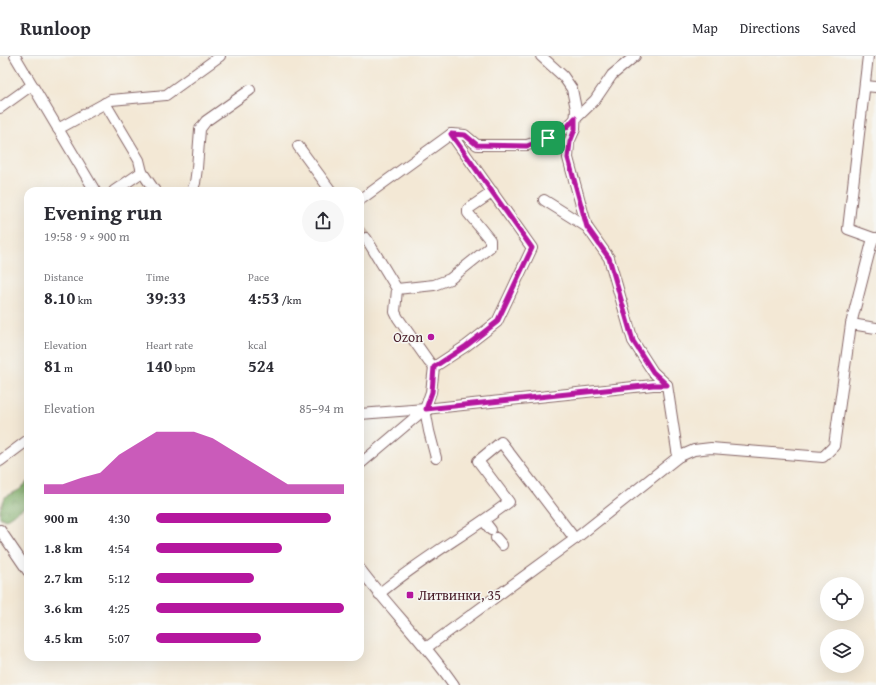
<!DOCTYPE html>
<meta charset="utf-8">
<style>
:root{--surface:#fff;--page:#f7f7f7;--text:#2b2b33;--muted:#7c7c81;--line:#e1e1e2;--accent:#b5179e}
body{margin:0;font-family:"Gentium Book Plus",serif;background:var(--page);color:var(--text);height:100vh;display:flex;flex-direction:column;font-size:15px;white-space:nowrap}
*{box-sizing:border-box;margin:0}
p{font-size:13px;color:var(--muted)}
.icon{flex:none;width:22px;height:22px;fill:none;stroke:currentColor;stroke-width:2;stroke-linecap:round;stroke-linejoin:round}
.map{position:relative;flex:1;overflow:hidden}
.panel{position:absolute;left:24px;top:131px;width:340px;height:474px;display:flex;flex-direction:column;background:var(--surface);border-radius:12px;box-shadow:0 4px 16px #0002}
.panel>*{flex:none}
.controls{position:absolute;left:820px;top:521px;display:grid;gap:8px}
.controls a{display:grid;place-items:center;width:44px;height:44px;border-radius:50%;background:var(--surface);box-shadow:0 4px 16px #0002;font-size:20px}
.pin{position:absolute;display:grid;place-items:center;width:34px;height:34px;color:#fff;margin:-17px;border-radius:8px;box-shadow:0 2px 6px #0006}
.round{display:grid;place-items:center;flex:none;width:42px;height:42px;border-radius:21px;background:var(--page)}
.summary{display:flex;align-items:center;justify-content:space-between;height:68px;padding:0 20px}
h1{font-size:22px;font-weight:700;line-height:30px}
.figures{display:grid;grid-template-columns:repeat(3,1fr);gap:6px;height:68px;padding:4px 20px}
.figures div{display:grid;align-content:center}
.figures b{font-size:17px;font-weight:700}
.figures small{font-size:11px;font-weight:400}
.figures p{font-size:11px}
.chart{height:112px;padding:8px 20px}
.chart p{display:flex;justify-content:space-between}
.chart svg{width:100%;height:72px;margin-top:4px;fill:var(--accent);opacity:.7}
ul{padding:0 20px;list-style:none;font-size:13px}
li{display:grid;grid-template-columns:64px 48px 1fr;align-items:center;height:30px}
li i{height:10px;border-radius:5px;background:var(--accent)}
header{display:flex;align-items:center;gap:24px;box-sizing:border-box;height:56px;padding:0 20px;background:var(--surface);border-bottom:1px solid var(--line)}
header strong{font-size:19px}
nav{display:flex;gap:22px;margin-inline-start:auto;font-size:14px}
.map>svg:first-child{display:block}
.forest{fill:url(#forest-crowns);stroke:#626447}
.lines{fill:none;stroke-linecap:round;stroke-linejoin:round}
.minor-tunnel{stroke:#d1c0b3;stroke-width:10;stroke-dasharray:10 5;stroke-linecap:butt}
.minor-casing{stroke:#856566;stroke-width:12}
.minor{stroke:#fff;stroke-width:10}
.route-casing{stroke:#fff;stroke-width:8}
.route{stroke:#b5179e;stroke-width:5}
.poi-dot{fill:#b5179e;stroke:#f6f6f2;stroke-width:1.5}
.labels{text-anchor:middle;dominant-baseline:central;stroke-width:3;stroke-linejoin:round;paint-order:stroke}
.poi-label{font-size:14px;fill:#4a1f2b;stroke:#f6f6f2;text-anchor:end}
</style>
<header>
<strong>Runloop</strong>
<nav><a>Map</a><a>Directions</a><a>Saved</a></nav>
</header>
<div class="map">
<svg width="876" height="629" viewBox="0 0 876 629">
<defs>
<pattern id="forest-crowns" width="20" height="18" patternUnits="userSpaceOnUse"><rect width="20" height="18" fill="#7baa63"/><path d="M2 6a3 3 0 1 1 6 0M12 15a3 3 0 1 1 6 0" fill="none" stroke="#678a52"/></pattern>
</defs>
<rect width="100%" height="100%" fill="#f6f6f2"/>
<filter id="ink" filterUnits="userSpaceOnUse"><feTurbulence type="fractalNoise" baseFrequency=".025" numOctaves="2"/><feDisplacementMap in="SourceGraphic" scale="8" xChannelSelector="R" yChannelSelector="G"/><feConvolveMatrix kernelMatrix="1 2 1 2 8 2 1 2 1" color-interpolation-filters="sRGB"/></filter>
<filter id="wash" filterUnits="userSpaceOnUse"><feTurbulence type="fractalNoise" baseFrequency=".012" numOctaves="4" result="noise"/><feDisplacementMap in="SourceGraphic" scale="16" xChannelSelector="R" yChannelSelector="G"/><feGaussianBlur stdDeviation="0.9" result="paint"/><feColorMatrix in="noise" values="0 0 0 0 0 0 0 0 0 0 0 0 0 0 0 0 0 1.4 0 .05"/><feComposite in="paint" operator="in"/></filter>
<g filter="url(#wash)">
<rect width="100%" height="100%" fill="#f3e8d5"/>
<polygon class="forest" points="28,425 28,449 5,464 0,461 0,454 5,441 19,434"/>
</g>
<g filter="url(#ink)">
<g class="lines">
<polyline class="minor-tunnel" points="360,174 366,182"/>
<g class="minor-casing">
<g id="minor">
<polyline points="15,0 95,135"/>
<polyline points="541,0 563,20 572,33 576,53 575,73 569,86 568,102 587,171"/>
<polyline points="868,0 848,173 873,182"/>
<polyline points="865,30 876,31"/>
<polyline points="105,47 139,104 142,116 155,135"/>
<polyline points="0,52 32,29"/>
<polyline points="58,73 111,44 166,39 220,0"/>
<polyline points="298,90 331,135"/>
<polyline points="114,135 142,116"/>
<polyline points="192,135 195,127 197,112 200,73 206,65 250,34"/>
<polyline points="360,144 451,78 465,79 477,89 527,89 548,82 567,71 595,44 612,19 635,0"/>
<polyline points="544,144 587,171 609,202 633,285 653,316 667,329"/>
<polyline points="366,182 397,233 395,256 398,262 429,306 434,311"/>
<polyline points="397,233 434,229 450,223 490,191 490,184 468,157 468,153 493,136"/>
<polyline points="851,268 876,272"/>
<polyline points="360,358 425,353 653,329 667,329 678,401"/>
<polyline points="436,402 429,375 425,353 431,336 434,311 466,290 497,266 532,192 451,78"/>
<polyline points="0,405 28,384"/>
<polyline points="360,408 425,353"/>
<polyline points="484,465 491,474"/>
<polyline points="0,474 28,515"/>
<polyline points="496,482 502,489"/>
<path d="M 360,513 C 390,553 426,588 454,629"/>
<path d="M 379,538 C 419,504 467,478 509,446 L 478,405 L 501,386 L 575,483"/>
<polyline points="426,592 575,483 678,401 694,394 711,392 823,401 834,390 851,268 873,182 876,182"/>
</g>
</g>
<use href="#minor" class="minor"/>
</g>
</g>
<g class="lines" filter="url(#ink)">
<g class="route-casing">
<polygon id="route" points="575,62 575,73 570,86 568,102 587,171 609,202 633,285 653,316 667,329 653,329 426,353 432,336 434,311 466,290 497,266 532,192 451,78 465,79 477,89 527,90 548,82 567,71"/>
</g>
<use href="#route" class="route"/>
</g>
<g class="poi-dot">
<circle cx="431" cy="281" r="4"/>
<rect x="406" y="535" width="8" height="8" rx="2"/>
</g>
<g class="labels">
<g class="poi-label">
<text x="423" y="281">Ozon</text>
<text x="418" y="539" text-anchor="start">Литвинки, 35</text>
</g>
</g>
</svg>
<div class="controls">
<a><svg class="icon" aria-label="locate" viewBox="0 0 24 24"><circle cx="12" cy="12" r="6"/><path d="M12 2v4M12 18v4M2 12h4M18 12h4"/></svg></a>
<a><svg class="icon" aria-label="layers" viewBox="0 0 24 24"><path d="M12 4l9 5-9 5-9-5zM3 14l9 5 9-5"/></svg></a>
</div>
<div class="pin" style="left:548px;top:82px;background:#1e9e55"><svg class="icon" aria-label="arrive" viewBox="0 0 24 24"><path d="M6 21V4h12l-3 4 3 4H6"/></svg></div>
<section class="panel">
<div class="summary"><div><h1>Evening run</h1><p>19:58 · 9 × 900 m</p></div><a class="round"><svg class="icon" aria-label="share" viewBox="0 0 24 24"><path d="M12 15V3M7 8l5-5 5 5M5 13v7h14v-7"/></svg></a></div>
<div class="figures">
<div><p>Distance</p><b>8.10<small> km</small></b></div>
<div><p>Time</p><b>39:33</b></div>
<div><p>Pace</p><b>4:53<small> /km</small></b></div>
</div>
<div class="figures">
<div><p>Elevation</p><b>81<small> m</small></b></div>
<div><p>Heart rate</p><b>140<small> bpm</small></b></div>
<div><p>kcal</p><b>524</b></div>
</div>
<div class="chart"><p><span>Elevation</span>85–94 m</p>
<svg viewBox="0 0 160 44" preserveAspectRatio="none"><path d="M0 44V38L10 38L20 34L30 31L40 20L50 13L60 6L70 6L80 6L90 10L100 17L110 24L120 31L130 38L140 38L150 38L160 38V44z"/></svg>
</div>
<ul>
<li><b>900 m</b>4:30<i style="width:93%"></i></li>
<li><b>1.8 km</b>4:54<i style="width:67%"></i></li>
<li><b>2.7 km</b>5:12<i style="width:52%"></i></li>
<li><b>3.6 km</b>4:25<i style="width:100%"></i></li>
<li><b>4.5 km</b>5:07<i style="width:56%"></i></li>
</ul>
</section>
</div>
